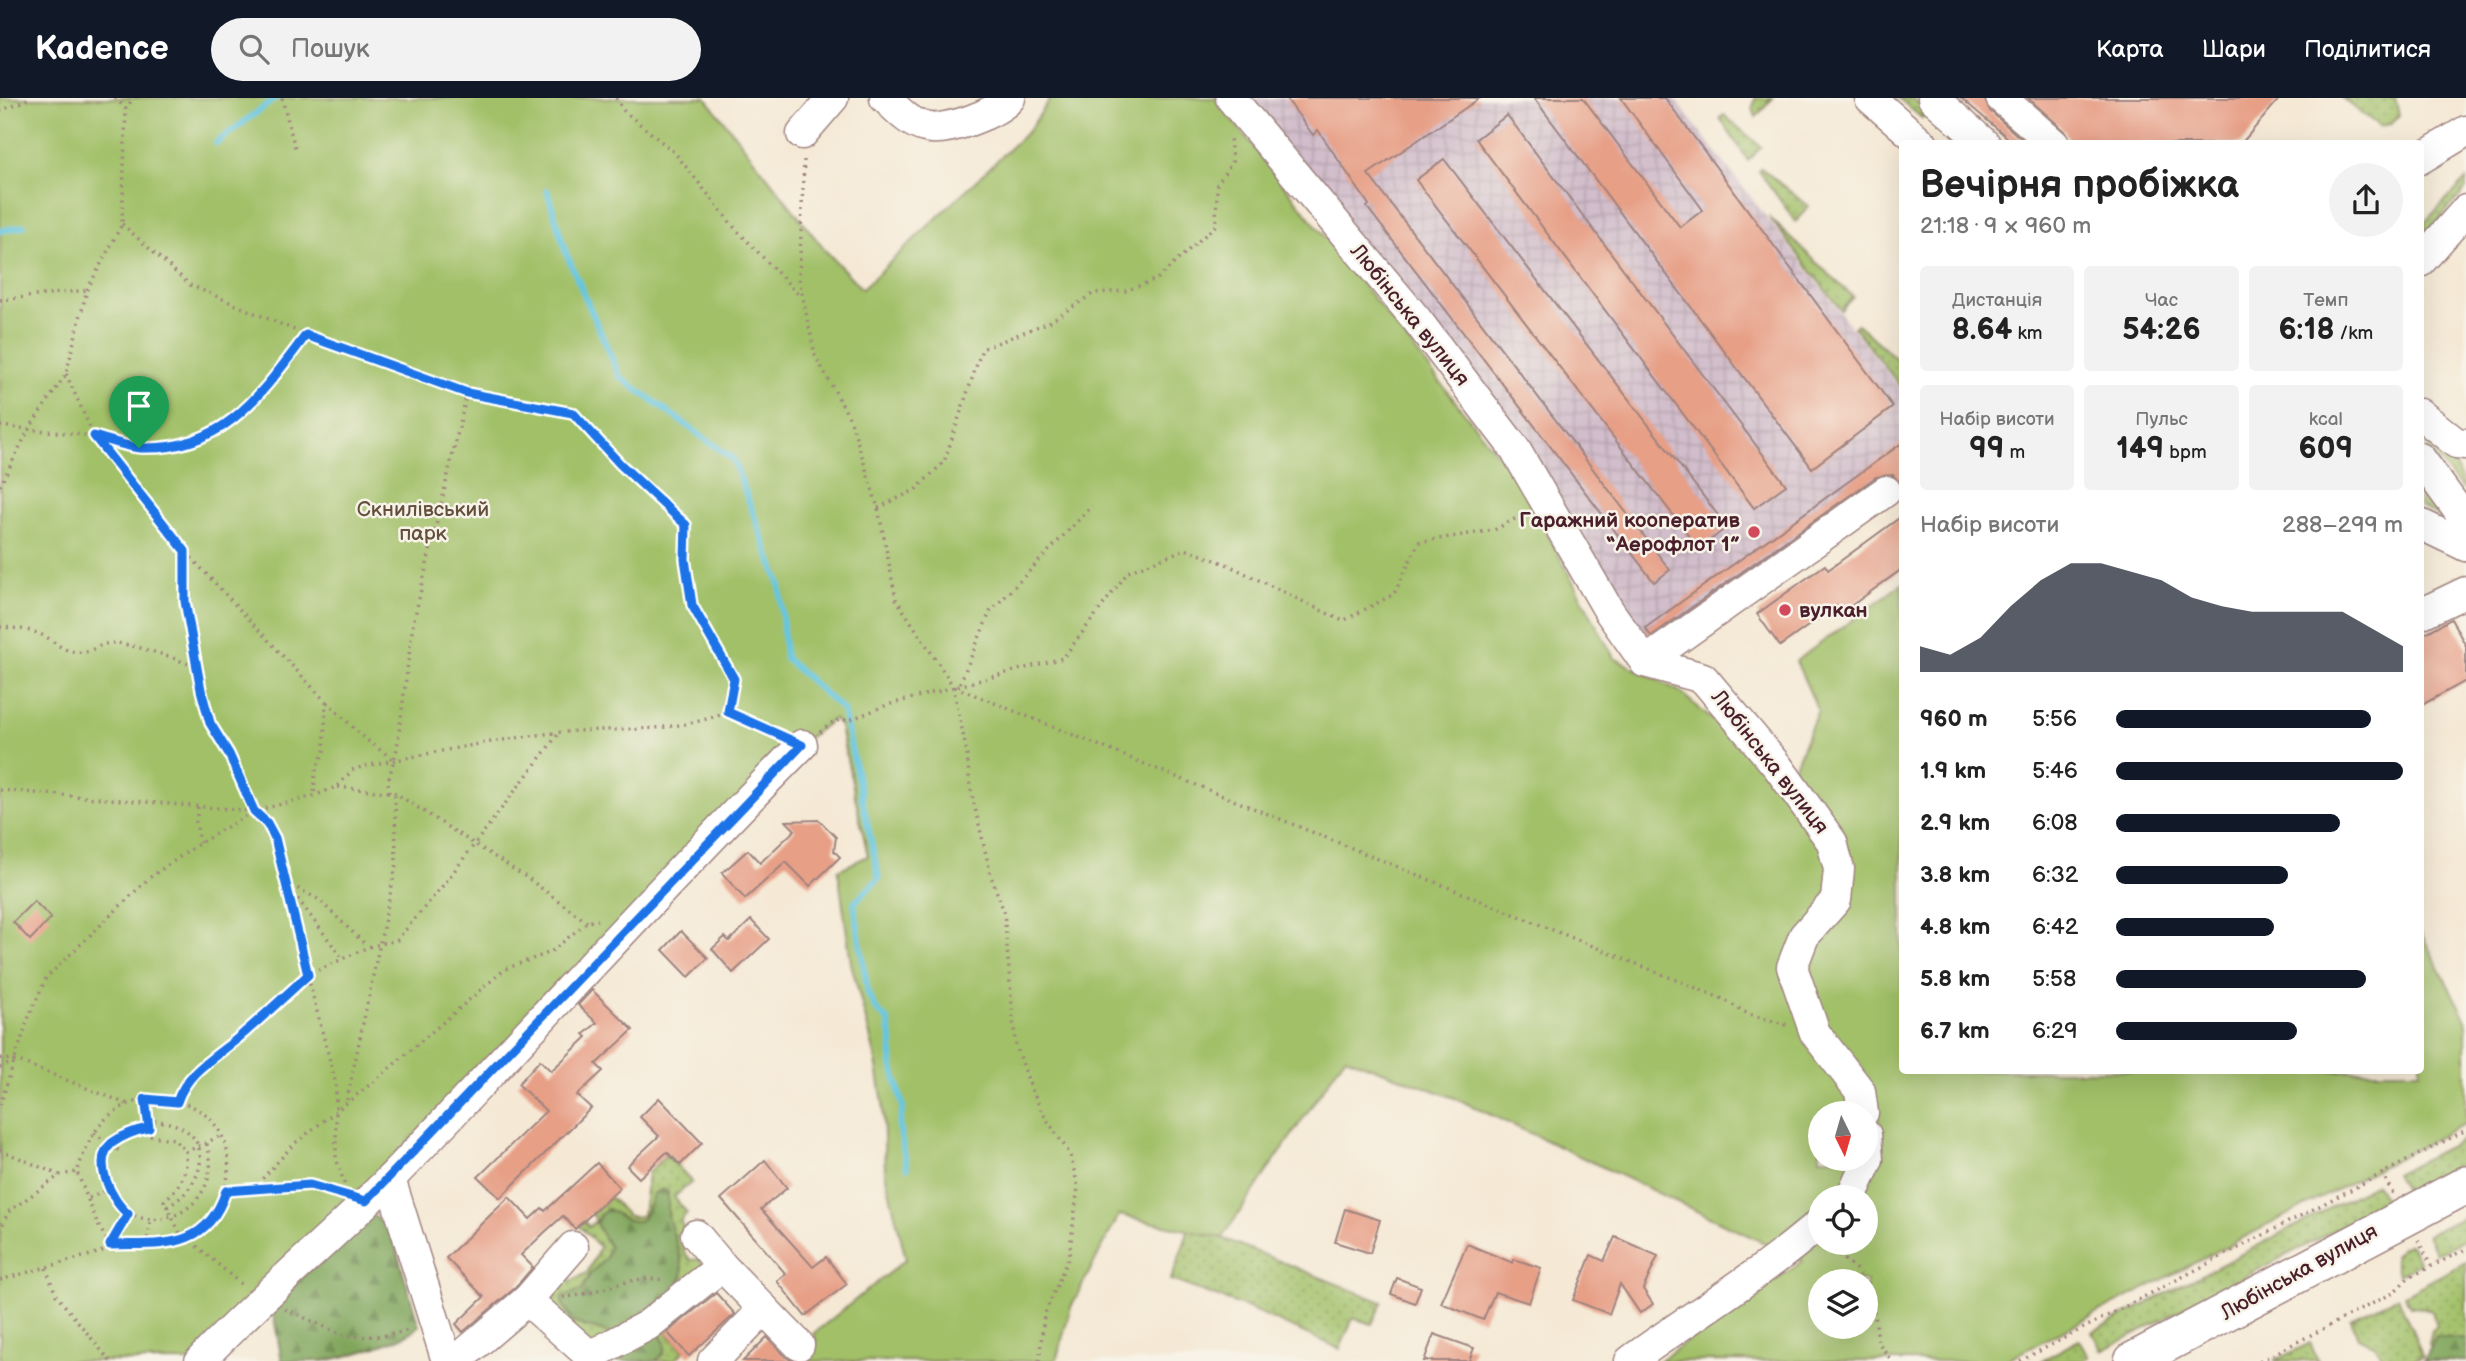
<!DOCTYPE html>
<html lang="uk">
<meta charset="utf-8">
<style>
:root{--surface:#fff;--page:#f2f2f2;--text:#222;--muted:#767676;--accent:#111827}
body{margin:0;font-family:"Balsamiq Sans",sans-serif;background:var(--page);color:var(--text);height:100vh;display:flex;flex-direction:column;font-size:26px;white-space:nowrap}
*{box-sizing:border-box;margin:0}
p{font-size:23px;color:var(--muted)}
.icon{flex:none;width:38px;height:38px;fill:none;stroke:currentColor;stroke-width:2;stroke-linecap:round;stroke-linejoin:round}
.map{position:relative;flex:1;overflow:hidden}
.sheet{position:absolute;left:1899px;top:42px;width:525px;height:934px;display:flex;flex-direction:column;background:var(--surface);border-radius:7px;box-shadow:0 7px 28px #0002}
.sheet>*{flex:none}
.needle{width:46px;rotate:175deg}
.buttons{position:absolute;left:1808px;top:1003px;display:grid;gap:14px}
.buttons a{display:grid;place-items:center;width:70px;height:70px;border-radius:50%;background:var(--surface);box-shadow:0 7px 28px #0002;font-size:35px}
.pin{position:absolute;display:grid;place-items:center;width:60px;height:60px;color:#fff;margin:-72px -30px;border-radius:50% 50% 50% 0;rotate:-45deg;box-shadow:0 0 7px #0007}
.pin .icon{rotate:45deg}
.round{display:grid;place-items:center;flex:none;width:74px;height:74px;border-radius:37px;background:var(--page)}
.summary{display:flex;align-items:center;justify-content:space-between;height:119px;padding:0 21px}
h1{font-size:38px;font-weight:600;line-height:52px}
.figures{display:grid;grid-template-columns:repeat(3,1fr);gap:10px;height:119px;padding:7px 21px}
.figures div{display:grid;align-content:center;border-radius:7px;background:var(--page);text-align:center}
.figures b{font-size:30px;font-weight:600}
.figures small{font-size:19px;font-weight:400}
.figures p{font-size:19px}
.chart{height:196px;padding:14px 21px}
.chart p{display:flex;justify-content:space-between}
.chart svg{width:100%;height:126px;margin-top:7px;fill:var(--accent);opacity:.7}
ul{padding:0 21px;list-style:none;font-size:23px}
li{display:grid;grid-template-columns:112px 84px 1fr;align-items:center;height:52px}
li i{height:18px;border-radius:9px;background:var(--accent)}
header{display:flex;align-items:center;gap:42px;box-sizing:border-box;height:98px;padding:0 35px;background:var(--accent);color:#fff}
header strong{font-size:33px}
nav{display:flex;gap:38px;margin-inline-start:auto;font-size:24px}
.search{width:490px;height:63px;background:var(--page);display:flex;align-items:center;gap:18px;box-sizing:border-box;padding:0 24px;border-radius:38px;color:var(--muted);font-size:26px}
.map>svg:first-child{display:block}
.industrial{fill:url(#industrial-grid)}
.grass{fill:url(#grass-dots);stroke:#76704a;stroke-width:2}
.forest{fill:url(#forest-firs);stroke:#656244;stroke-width:2}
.green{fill:#a1c068;stroke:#76704a;stroke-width:2;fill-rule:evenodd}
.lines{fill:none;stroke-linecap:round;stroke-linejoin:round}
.stream{stroke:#63c6e1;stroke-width:6}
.building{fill:#e79f86}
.minor-casing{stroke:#a08480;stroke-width:33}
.major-casing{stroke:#a08480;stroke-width:40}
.path{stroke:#a08480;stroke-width:3.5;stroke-dasharray:2 5;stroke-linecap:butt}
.minor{stroke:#fff;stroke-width:30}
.major{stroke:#fff;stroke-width:37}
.route-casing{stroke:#fff;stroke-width:14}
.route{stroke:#1a73e8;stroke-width:9}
.poi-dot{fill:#d1495b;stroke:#f7f3e8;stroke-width:2.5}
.labels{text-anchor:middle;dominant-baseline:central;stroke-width:5;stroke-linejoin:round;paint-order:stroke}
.street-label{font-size:21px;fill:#4a1f2b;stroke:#f7f3e8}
.park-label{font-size:21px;fill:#644f3d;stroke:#f7f3e8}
.poi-label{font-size:21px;font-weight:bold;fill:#4a1f2b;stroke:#f7f3e8;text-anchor:end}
</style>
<header>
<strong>Kadence</strong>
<div class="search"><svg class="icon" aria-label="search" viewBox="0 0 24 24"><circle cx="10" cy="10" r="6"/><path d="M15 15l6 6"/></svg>Пошук</div>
<nav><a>Карта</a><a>Шари</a><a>Поділитися</a></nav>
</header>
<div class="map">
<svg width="2466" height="1263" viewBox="0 0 2466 1263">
<defs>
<pattern id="industrial-grid" width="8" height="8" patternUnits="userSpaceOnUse" patternTransform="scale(1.75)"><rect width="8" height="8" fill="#d1bdcb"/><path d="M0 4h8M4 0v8" fill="none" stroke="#b5a2ae"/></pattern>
<pattern id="grass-dots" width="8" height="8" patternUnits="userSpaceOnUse" patternTransform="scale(1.75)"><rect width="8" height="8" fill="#a1c068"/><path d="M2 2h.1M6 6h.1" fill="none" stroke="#859b56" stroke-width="1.8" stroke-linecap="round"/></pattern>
<pattern id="forest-firs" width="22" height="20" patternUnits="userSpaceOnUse" patternTransform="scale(1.75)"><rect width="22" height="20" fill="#80a65c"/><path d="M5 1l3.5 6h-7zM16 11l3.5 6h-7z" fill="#6b874c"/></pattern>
</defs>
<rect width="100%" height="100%" fill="#f7f3e8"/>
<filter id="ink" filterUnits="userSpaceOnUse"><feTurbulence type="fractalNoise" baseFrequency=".0143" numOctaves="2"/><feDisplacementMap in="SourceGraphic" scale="14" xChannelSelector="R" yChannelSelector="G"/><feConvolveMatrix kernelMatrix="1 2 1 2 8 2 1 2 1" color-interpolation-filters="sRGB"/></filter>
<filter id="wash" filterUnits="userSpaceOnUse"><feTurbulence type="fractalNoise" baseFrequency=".00686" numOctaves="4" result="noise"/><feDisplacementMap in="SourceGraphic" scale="28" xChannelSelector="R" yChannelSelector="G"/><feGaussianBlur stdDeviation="1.57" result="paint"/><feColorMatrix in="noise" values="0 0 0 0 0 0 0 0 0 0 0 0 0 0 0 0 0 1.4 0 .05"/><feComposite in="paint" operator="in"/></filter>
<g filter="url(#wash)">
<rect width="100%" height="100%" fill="#f5e9d5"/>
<polygon class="industrial" points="1247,0 1674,0 1902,294 1902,374 1645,557"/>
<g class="grass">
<polygon points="1755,0 1773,0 1756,19 1753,9"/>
<polygon points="1898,0 1912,0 1928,13 1922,20"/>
<polygon points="2342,0 2395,0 2399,17 2391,26 2379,28"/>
<polygon points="1724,17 1761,49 1748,63 1720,20"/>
<polygon points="1761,70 1808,108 1796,124 1759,73"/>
<polygon points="2466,82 2466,91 2420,144 2420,129"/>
<polygon points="1769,119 1853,199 1841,212"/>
<polygon points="1857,226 1902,266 1902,290 1854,229"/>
<polygon points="2420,335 2452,361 2465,390 2461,390 2420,340"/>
<polygon points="2420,381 2442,416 2440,419 2420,409"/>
<polygon points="2466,1040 2466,1064 2406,1095 2395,1076"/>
<path d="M 667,1056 L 692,1084 L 674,1099 L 687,1115 L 680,1123 L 692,1143 L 683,1151 L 690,1162 L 700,1161 L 707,1178 L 693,1209 L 666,1234 L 684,1253 L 674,1263 L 604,1263 L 541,1200 L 564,1179 L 571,1183 L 587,1175 L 600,1149 L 579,1128 L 584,1123 L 589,1129 L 596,1122 L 592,1116 L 610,1099 C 622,1109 625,1124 643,1117 L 648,1075 Z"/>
<polygon points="2376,1086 2387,1105 2102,1253 2092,1234"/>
<polygon points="2466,1118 2466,1141 2436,1156 2427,1137"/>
<polygon points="1189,1132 1222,1140 1382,1204 1372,1226 1353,1220 1340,1251 1246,1209 1171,1182"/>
<polygon points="2410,1146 2420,1165 2398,1177 2394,1158 2401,1150"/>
<polygon points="2466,1164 2466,1263 2440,1263 2429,1246 2432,1232 2437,1227 2431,1212 2410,1208 2404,1197"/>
<polygon points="2398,1199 2423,1258 2411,1263 2385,1263 2376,1248 2358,1239 2351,1221"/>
<polygon points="2079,1242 2089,1259 2082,1263 2041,1263"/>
<polygon points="2310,1245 2318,1263 2274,1263"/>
</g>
<g class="forest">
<path d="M 663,1091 L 668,1094 L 668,1118 L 681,1161 L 683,1181 L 660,1236 L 665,1246 L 664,1255 L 656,1263 L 611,1263 L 611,1236 L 572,1224 L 562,1204 L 563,1198 L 582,1192 L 590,1176 L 606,1160 L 609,1149 L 596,1125 L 601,1116 L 608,1111 C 638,1129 643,1130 653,1096 Z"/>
<path d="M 364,1118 L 376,1119 L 391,1133 L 419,1228 C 407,1242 341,1261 321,1263 C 309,1263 295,1263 282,1263 L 274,1220 L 269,1212 Z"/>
<polygon points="2436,1238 2466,1242 2466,1263 2424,1263"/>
</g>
<path class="green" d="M 0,0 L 706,0 L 824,151 L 862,191 L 1029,32 L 1051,0 L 1215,0 L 1520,385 L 1614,560 L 1679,593 L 1787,687 L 1818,612 L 1796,563 L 1902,486 L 1902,973 L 2420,973 L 2420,833 L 2466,922 L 2466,1025 L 2004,1263 L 1659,1263 L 1803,1163 L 1457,1001 L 1345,959 L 1222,1140 L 1119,1117 L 1071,1209 L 1056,1263 L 798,1263 L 816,1242 L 813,1236 L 906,1161 L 885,1075 L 883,1005 L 875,957 L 851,865 L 838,772 L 868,758 L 840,629 L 834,621 L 805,642 L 192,1263 L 0,1263 ZM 1820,1015 L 1866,1015 L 1866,1060 L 1820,1060 ZM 1820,1099 L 1866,1099 L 1866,1144 L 1820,1144 ZM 1820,1183 L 1866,1183 L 1866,1228 L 1820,1228 Z"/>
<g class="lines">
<g class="stream">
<polyline points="216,45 276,0"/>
<polyline points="547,92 566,155 620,279 733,361 780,487 785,560 843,612 879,780 854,805 868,896 876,911 888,923 892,944 892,966 903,1009 899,1028 907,1070"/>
<polyline points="0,133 24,128"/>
</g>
</g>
<g id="blocks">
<g class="building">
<polygon points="1286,0 1480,0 1368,76 1670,472 1654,484 1367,109 1369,107 1318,32 1313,37"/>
<polygon points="1534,0 1583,0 1680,129 1703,112 1621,0 1665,0 1893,309 1812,370"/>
<polygon points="1961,0 1984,0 1990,13 2027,46 2015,46"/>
<polygon points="2028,0 2280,0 2241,46 2071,46 2065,33"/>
<polygon points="1507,17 1786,387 1754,410 1476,41"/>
<polygon points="1444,61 1727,429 1699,451 1416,82"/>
<polygon points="1902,345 1902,388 1893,377 1876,379 1651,538 1645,530"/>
<polygon points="1902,418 1902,471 1841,515 1836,508 1780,548 1757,516 1825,467 1828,472"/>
<polygon points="2451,521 2466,548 2466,583 2420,608 2420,538"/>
<polygon points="819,722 836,739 834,753 840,759 810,788 786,764 745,801 722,775 748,752 760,765 795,732 786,723"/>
<polygon points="34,803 51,820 30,842 13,824"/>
<polygon points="751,822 769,841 733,875 712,851 725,839 729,843"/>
<polygon points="681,833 708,860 689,879 663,852"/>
<polygon points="592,892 633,932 596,966 603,973 577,997 591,1010 500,1100 478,1079 546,1013 518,986 540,962 551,973 587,939 584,936 597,925 578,907"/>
<polygon points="659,1000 702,1045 680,1067 667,1054 639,1080 627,1068 659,1038 640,1019"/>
<polygon points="765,1062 787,1090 761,1111 813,1169 826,1159 847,1186 805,1218 777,1183 786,1176 721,1101"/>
<polygon points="597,1065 620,1090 575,1131 563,1118 545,1134 521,1157 533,1169 515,1190 463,1234 456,1226 484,1199 446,1160 509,1099 530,1121 542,1110 545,1113"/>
<polygon points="1345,1111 1380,1122 1370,1155 1335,1144"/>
<polygon points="1615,1139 1658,1158 1643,1191 1653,1206 1640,1215 1620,1186 1609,1216 1573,1202 1591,1157 1604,1163"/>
<polygon points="1467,1146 1513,1165 1514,1161 1541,1170 1529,1205 1495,1194 1483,1222 1441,1205"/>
<polygon points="1397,1180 1421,1189 1415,1205 1391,1196"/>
<polygon points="716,1195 735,1216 689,1258 667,1234"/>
<polygon points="1434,1236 1474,1250 1469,1263 1424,1263"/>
<polygon points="767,1239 786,1259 793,1263 743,1263"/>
</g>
</g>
</g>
<g filter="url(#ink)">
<use href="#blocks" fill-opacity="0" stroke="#a08480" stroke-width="2"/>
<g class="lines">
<g class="minor-casing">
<g id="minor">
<path d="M 885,0 C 897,11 909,25 925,29 C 945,35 998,15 1010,0"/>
<polyline points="1231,0 1417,222 1515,351 1609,513 1645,564 1703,580 1778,669 1832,744 1839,771 1836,802 1804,838 1792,869 1815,935 1860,993 1863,1015"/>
<polyline points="1870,0 1923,46"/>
<polyline points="1933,0 1985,46"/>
<polyline points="2001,0 2054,46"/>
<polyline points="802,36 833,0"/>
<polyline points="2420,61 2466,33"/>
<polyline points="2420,164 2466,112"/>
<polyline points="2420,316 2456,345 2466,346"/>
<polyline points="2420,360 2460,415 2466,448"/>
<polyline points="2420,426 2466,448"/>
<polyline points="2420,516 2466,494"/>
<polyline points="1645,564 1886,393"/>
<polyline points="390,1081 447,1263"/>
<polyline points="1851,1099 1868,1061 1866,1037"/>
<polyline points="696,1137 722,1168"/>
<polyline points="527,1202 590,1258 648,1227 722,1168 799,1247"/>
<path d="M 200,1263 C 260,1199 329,1143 391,1080 C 529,937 661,788 802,647"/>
<polyline points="456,1263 527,1202 573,1149"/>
<polyline points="713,1263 764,1211"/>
<path d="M 1630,1263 C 1693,1217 1761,1177 1820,1125"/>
</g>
</g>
<g class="major-casing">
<polyline id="major" points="2133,1263 2466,1087"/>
</g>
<g class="path">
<polyline points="115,0 126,11"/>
<polyline points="282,0 296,54"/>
<polyline points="616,0 624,13 675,55 734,129 799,197"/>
<polyline points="0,13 31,0"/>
<polyline points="804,62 799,181 815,257 851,323 878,410 896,501 953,588 967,655 970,688 991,778 1004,814 1015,944 1032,993 1045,1019 1070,1056 1078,1089 1069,1158 1044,1218 1039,1263"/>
<polyline points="122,126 190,187 306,237 467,295 573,315 620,366 686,427 685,461 692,507 734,581 728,614"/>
<polyline points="0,202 87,192"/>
<polyline points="66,276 94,338 185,453 326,604 324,653 315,675 314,698"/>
<polyline points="0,328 94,338 140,350 187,347 229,326 261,295 306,237"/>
<polyline points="0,388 29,331 66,276 87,192 122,126 126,11 133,0"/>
<polyline points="878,410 915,392 944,364 982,251 1049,224 1094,195 1125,193 1157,181 1216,127 1217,86 1232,64 1230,38"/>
<polyline points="185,455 185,503 201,592 210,625 229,656 254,713"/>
<path d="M 0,529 C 13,530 30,531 42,537 C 50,540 57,548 65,551 C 90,560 91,548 110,545 C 125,543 182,562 197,570"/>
<polyline points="960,585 990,514 1092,408"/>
<polyline points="955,589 1723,901 1748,916 1787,927"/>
<polyline points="327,604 364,640 394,662"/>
<polyline points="820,634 834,623 852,621 887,607 1063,560 1128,474 1185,451 1226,466 1343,523 1394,496 1419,444 1494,432 1526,415"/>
<polyline points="338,689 395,695 529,781 587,824"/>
<path d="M 0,692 L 254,713 L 314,698 L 338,688 L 352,672 L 365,668 C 428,656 491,642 554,635 C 618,628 664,638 728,614 L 780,637"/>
<polyline points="389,694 388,683 397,651 413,526 467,295"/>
<polyline points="198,709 196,724 200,745"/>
<polyline points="285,784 318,801 367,848"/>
<polyline points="285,784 343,861"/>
<polyline points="0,960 21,964 127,1006"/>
<polyline points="0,970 14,963"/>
<path d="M 152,1000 C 165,1002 178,1002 189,1007 C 252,1034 234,1126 174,1146 C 155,1152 130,1146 110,1147 L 98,1127 L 77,1074 C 91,1033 106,1007 152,1000 Z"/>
<polyline points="145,1001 148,1023"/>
<polyline points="347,1002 396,768 395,695"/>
<polyline points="177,1004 182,989 193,976 241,938 308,877 368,849 397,842 445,785 559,635"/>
<polyline points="0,1007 28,921 46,880 149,780 200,745 254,713 267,725 281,757 289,807 336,986 336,1060 346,1091"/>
<polyline points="149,1030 151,1038 174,1041 186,1054"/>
<polyline points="94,1035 121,1054"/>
<polyline points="0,1052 59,1077"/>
<polyline points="2382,1075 2393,1096"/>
<polyline points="253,1091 294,1046 377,981 505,871 551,854 587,824 598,822"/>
<polyline points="227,1093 310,1087 341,1095"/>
<polyline points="89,1100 110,1091"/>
<path d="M 167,1109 C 216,1081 212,1021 148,1023 L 149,1030 C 99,1039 95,1071 120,1110 C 167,1144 227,1096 206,1044"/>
<polyline points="0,1133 8,1114 60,1077 77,1074"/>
<polyline points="186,1139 242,1187"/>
<path d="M 183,1141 L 164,1103 C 180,1088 188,1076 186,1054 L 220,1038"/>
<polyline points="2418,1142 2431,1168"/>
<polyline points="146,1147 151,1122"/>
<polyline points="1828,1148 1855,1170 1864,1183"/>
<polyline points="46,1170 56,1197 110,1263"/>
<polyline points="0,1182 101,1154 110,1147 128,1116"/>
<polyline points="1866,1186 1875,1217 1878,1244 1892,1263"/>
<path d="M 563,1199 C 597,1198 629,1175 664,1182"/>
<polyline points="285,1211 347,1239 381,1238 411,1232"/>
<polyline points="2020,1263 2466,1032"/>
<polyline points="2260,1263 2393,1195 2408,1180 2466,1151"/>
</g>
<use href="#minor" class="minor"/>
<use href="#major" class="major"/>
</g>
</g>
<g class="lines" filter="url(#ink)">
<g class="route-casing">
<path id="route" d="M 306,237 L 467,295 L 573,315 L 620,366 L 686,427 L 685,461 L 692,507 L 734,581 L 728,614 L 802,647 L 366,1103 L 310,1087 L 226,1093 C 206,1154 161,1145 110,1147 L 128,1116 C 112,1103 91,1063 112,1045 C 122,1038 137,1032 149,1030 L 145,1001 L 177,1004 C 188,971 220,957 244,935 C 266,916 287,896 308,877 L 275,740 L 267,725 L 254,713 L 229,656 L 210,625 L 201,592 L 185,503 L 185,453 L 94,338 C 109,342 126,349 141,350 C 224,353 261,296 306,237 Z"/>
</g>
<use href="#route" class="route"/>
</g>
<g class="poi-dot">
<circle cx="1754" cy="434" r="7"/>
<circle cx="1785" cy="512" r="7"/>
</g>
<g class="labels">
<g class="street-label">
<text transform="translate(1410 217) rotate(51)">Любінська вулиця</text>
<text transform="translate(1770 664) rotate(52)">Любінська вулиця</text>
<text transform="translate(2299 1174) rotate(-29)">Любінська вулиця</text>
</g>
<g class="park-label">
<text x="423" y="411">Скнилівський<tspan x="423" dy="24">парк</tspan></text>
</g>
<g class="poi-label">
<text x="1740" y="422">Гаражний кооператив<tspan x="1740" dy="24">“Аерофлот 1”</tspan></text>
<text x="1799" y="512" text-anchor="start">вулкан</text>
</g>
</g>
</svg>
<div class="buttons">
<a><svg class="needle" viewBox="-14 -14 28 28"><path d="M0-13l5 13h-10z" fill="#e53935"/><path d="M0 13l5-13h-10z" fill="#767676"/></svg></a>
<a><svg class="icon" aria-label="locate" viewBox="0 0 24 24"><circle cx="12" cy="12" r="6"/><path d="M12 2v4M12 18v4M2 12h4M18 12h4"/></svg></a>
<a><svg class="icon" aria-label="layers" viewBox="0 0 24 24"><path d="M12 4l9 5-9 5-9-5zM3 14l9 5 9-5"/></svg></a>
</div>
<div class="pin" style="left:139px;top:350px;background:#1e9e55"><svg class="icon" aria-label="arrive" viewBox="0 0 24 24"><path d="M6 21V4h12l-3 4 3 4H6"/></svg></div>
<section class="sheet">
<div class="summary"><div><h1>Вечірня пробіжка</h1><p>21:18 · 9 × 960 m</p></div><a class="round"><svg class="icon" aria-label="share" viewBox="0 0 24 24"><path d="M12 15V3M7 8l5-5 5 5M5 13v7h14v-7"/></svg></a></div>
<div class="figures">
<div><p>Дистанція</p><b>8.64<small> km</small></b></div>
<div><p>Час</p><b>54:26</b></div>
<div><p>Темп</p><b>6:18<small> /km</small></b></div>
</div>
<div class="figures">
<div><p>Набір висоти</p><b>99<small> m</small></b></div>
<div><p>Пульс</p><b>149<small> bpm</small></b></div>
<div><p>kcal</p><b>609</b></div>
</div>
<div class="chart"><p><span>Набір висоти</span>288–299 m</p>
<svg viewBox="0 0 160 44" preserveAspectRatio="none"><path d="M0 44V35L10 38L20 32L30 21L40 12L50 6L60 6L70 9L80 12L90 18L100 21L110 23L120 23L130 23L140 23L150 29L160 35V44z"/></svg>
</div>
<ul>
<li><b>960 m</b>5:56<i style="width:89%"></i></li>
<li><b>1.9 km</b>5:46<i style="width:100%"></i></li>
<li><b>2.9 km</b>6:08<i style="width:78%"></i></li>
<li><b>3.8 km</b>6:32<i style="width:60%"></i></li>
<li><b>4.8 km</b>6:42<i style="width:55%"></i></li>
<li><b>5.8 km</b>5:58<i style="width:87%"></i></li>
<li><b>6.7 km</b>6:29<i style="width:63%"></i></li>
</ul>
</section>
</div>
